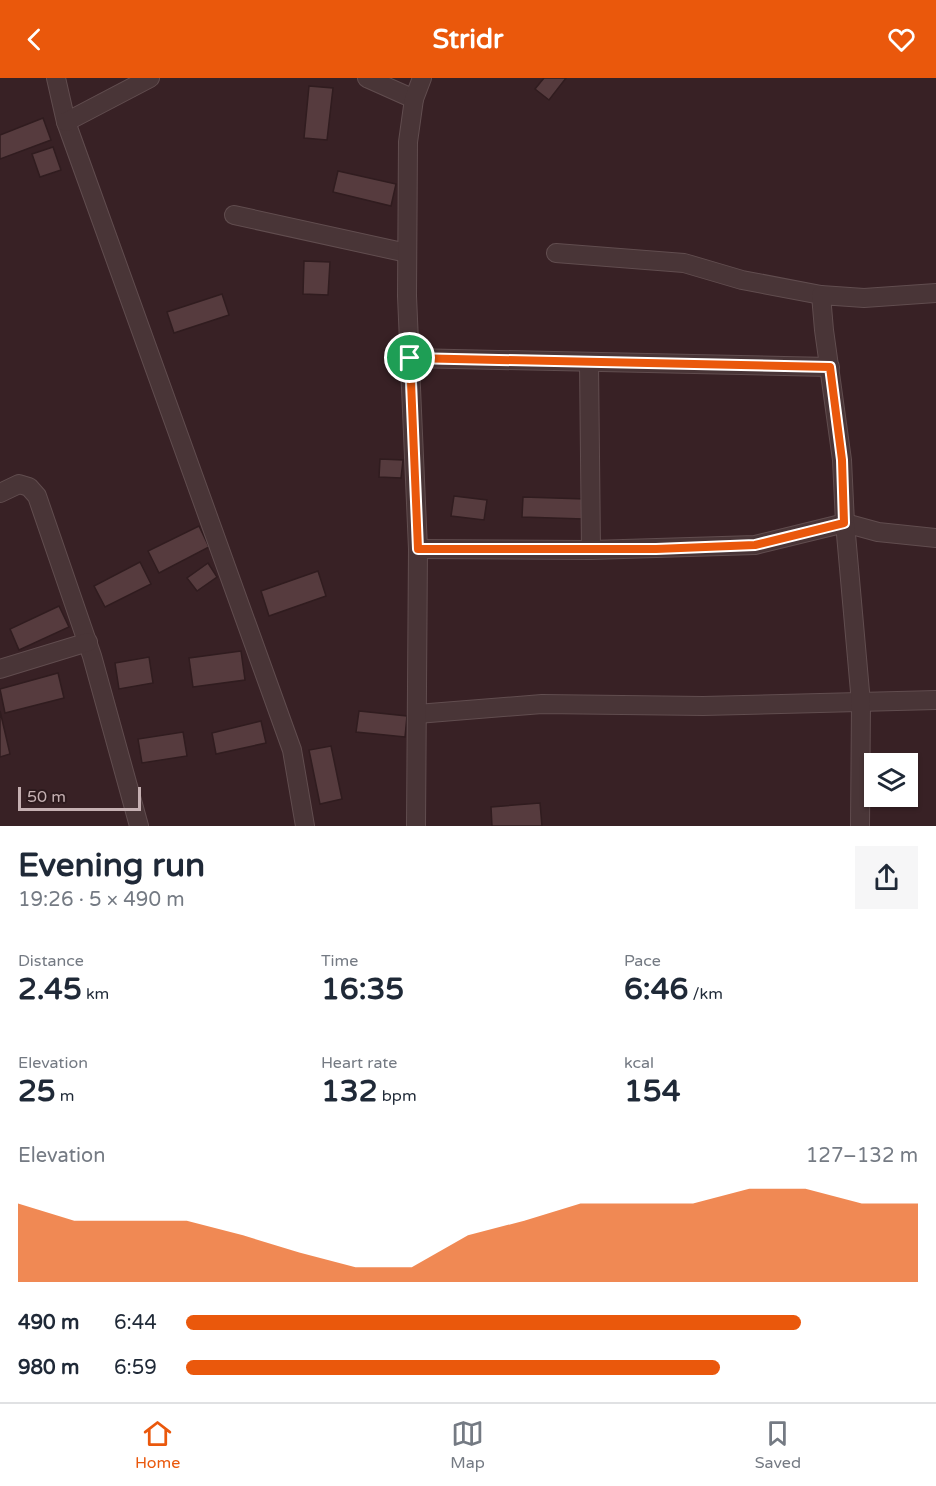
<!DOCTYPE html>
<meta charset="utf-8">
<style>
:root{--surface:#fff;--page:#f6f6f7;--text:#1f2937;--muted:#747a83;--line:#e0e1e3;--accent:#ea580c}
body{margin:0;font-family:"Varela Round",sans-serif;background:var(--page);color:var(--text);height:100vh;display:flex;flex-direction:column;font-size:22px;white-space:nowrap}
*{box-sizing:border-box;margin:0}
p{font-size:20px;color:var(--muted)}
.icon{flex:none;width:33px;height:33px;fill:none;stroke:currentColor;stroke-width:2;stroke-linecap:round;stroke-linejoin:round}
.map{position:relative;height:748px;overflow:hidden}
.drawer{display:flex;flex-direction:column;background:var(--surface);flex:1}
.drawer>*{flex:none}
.buttons{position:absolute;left:864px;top:675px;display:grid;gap:12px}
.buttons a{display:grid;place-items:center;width:54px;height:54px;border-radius:0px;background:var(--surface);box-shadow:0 2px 4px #0004;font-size:30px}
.scale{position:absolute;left:18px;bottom:15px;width:123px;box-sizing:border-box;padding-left:6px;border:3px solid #c5b0b2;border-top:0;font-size:16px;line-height:21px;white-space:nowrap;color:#c5b0b2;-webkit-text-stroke:4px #2d1a1d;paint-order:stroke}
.pin{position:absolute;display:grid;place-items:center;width:51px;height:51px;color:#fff;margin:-26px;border:3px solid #fff;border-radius:50%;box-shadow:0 2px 6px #0007}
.round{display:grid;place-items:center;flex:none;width:63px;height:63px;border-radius:0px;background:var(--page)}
.headline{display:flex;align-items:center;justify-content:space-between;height:102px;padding:0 18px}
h1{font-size:33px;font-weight:700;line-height:45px}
.stats{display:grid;grid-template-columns:repeat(3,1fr);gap:9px;height:102px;padding:6px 18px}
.stats div{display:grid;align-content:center}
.stats b{font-size:30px;font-weight:700}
.stats small{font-size:16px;font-weight:400}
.stats p{font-size:16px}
.chart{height:168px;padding:12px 18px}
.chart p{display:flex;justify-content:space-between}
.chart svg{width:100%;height:108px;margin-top:6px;fill:var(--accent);opacity:.7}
ul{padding:0 18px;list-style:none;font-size:20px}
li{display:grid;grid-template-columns:96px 72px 1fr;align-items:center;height:45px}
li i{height:15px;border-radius:8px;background:var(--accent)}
header{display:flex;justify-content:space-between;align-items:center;height:78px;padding:0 18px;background:var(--accent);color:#fff;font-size:27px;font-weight:700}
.dock{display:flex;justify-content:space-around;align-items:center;height:84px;border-top:2px solid var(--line);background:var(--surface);font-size:16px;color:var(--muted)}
.dock a{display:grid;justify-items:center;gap:3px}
.dock .current{color:var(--accent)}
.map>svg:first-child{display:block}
.building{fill:#563b3e;stroke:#301c1f;stroke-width:1.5}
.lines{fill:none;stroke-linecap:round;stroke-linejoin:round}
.street-casing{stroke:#614d4f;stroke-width:20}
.street{stroke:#493537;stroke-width:18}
.route-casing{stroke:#fff;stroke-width:12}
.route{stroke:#ea580c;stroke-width:8}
</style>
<header><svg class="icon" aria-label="back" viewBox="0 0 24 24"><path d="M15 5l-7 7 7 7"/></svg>Stridr<svg class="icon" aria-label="heart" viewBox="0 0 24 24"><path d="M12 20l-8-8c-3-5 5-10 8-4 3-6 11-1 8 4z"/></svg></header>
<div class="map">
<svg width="936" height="748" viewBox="0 0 936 748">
<rect width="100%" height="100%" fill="#382125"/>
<g class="building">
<polygon points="544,0 566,0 549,22 535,11"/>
<polygon points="309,8 333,10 327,62 304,60"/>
<polygon points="43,40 51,62 0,81 0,57"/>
<polygon points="53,69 61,92 40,99 32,76"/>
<polygon points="338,93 396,106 391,128 333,114"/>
<polygon points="304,183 330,184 328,217 303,216"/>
<polygon points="222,216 229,237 174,255 167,234"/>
<polygon points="380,381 403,382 401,400 379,399"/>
<polygon points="454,418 487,422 484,442 451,438"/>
<polygon points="523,419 585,421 584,441 522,439"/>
<polygon points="199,448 209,469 159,495 148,473"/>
<polygon points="140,484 151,506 105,529 94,508"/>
<polygon points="208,485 217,499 197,513 187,500"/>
<polygon points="318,493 326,518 269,538 261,513"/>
<polygon points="59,528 69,549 19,572 10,551"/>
<polygon points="241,573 245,602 193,609 189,580"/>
<polygon points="149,579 153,605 119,611 115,585"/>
<polygon points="58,595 64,620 5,635 0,611"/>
<polygon points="0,633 10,676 0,679"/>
<polygon points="359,633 407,638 405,659 356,654"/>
<polygon points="261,643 266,665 216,676 212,655"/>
<polygon points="183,654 187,678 142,685 138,661"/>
<polygon points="331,668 342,721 320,726 309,672"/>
<polygon points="540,725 542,748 492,748 491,729"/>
</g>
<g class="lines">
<g class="street-casing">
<g id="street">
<polyline points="56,0 66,44 292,672 305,748"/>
<polyline points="367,0 414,21"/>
<polyline points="66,44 150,0"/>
<polyline points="234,137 407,175"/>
<polyline points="556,175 684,185 742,202 821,217"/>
<polyline points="410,280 830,289"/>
<polyline points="589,284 591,472"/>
<polyline points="0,415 19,406 29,409 37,418 92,578 139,748"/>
<polyline points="418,471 591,472 755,467 845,445 878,454 936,460"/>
<polyline points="0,591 88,564"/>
<polyline points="417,636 542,626 703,628 936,622"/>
<polyline points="416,748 418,471 407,218 408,64 414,21 422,0"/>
<polyline points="860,748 861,625 845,445 842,382 824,252 821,217 864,220 936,215"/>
</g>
</g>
<use href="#street" class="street"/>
</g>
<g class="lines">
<g class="route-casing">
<polygon id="route" points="410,280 830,289 842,382 844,445 755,467 656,471 418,471"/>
</g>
<use href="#route" class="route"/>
</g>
</svg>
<div class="buttons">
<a><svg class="icon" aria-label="layers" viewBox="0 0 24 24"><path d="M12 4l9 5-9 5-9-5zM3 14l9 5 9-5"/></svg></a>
</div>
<div class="scale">50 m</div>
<div class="pin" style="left:410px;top:280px;background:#1e9e55"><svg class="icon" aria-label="arrive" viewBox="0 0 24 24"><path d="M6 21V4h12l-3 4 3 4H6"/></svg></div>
</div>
<section class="drawer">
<div class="headline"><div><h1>Evening run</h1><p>19:26 · 5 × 490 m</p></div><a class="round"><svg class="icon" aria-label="share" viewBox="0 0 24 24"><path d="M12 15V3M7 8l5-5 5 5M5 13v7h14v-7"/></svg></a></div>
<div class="stats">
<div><p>Distance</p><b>2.45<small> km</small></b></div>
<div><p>Time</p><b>16:35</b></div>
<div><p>Pace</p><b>6:46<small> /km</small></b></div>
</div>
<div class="stats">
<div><p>Elevation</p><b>25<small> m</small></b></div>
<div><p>Heart rate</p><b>132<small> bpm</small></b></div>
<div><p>kcal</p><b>154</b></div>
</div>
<div class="chart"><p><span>Elevation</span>127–132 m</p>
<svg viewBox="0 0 160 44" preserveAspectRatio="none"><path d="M0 44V12L10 19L20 19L30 19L40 25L50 32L60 38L70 38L80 25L90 19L100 12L110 12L120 12L130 6L140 6L150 12L160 12V44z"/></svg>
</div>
<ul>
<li><b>490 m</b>6:44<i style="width:84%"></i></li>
<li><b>980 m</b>6:59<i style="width:73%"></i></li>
</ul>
</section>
<nav class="dock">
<a class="current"><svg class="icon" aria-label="home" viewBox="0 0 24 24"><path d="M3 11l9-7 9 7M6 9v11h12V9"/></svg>Home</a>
<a><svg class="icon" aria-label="map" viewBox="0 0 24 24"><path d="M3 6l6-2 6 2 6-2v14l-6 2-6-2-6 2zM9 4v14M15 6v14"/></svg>Map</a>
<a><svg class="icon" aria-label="saved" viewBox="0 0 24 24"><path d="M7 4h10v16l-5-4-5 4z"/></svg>Saved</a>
</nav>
